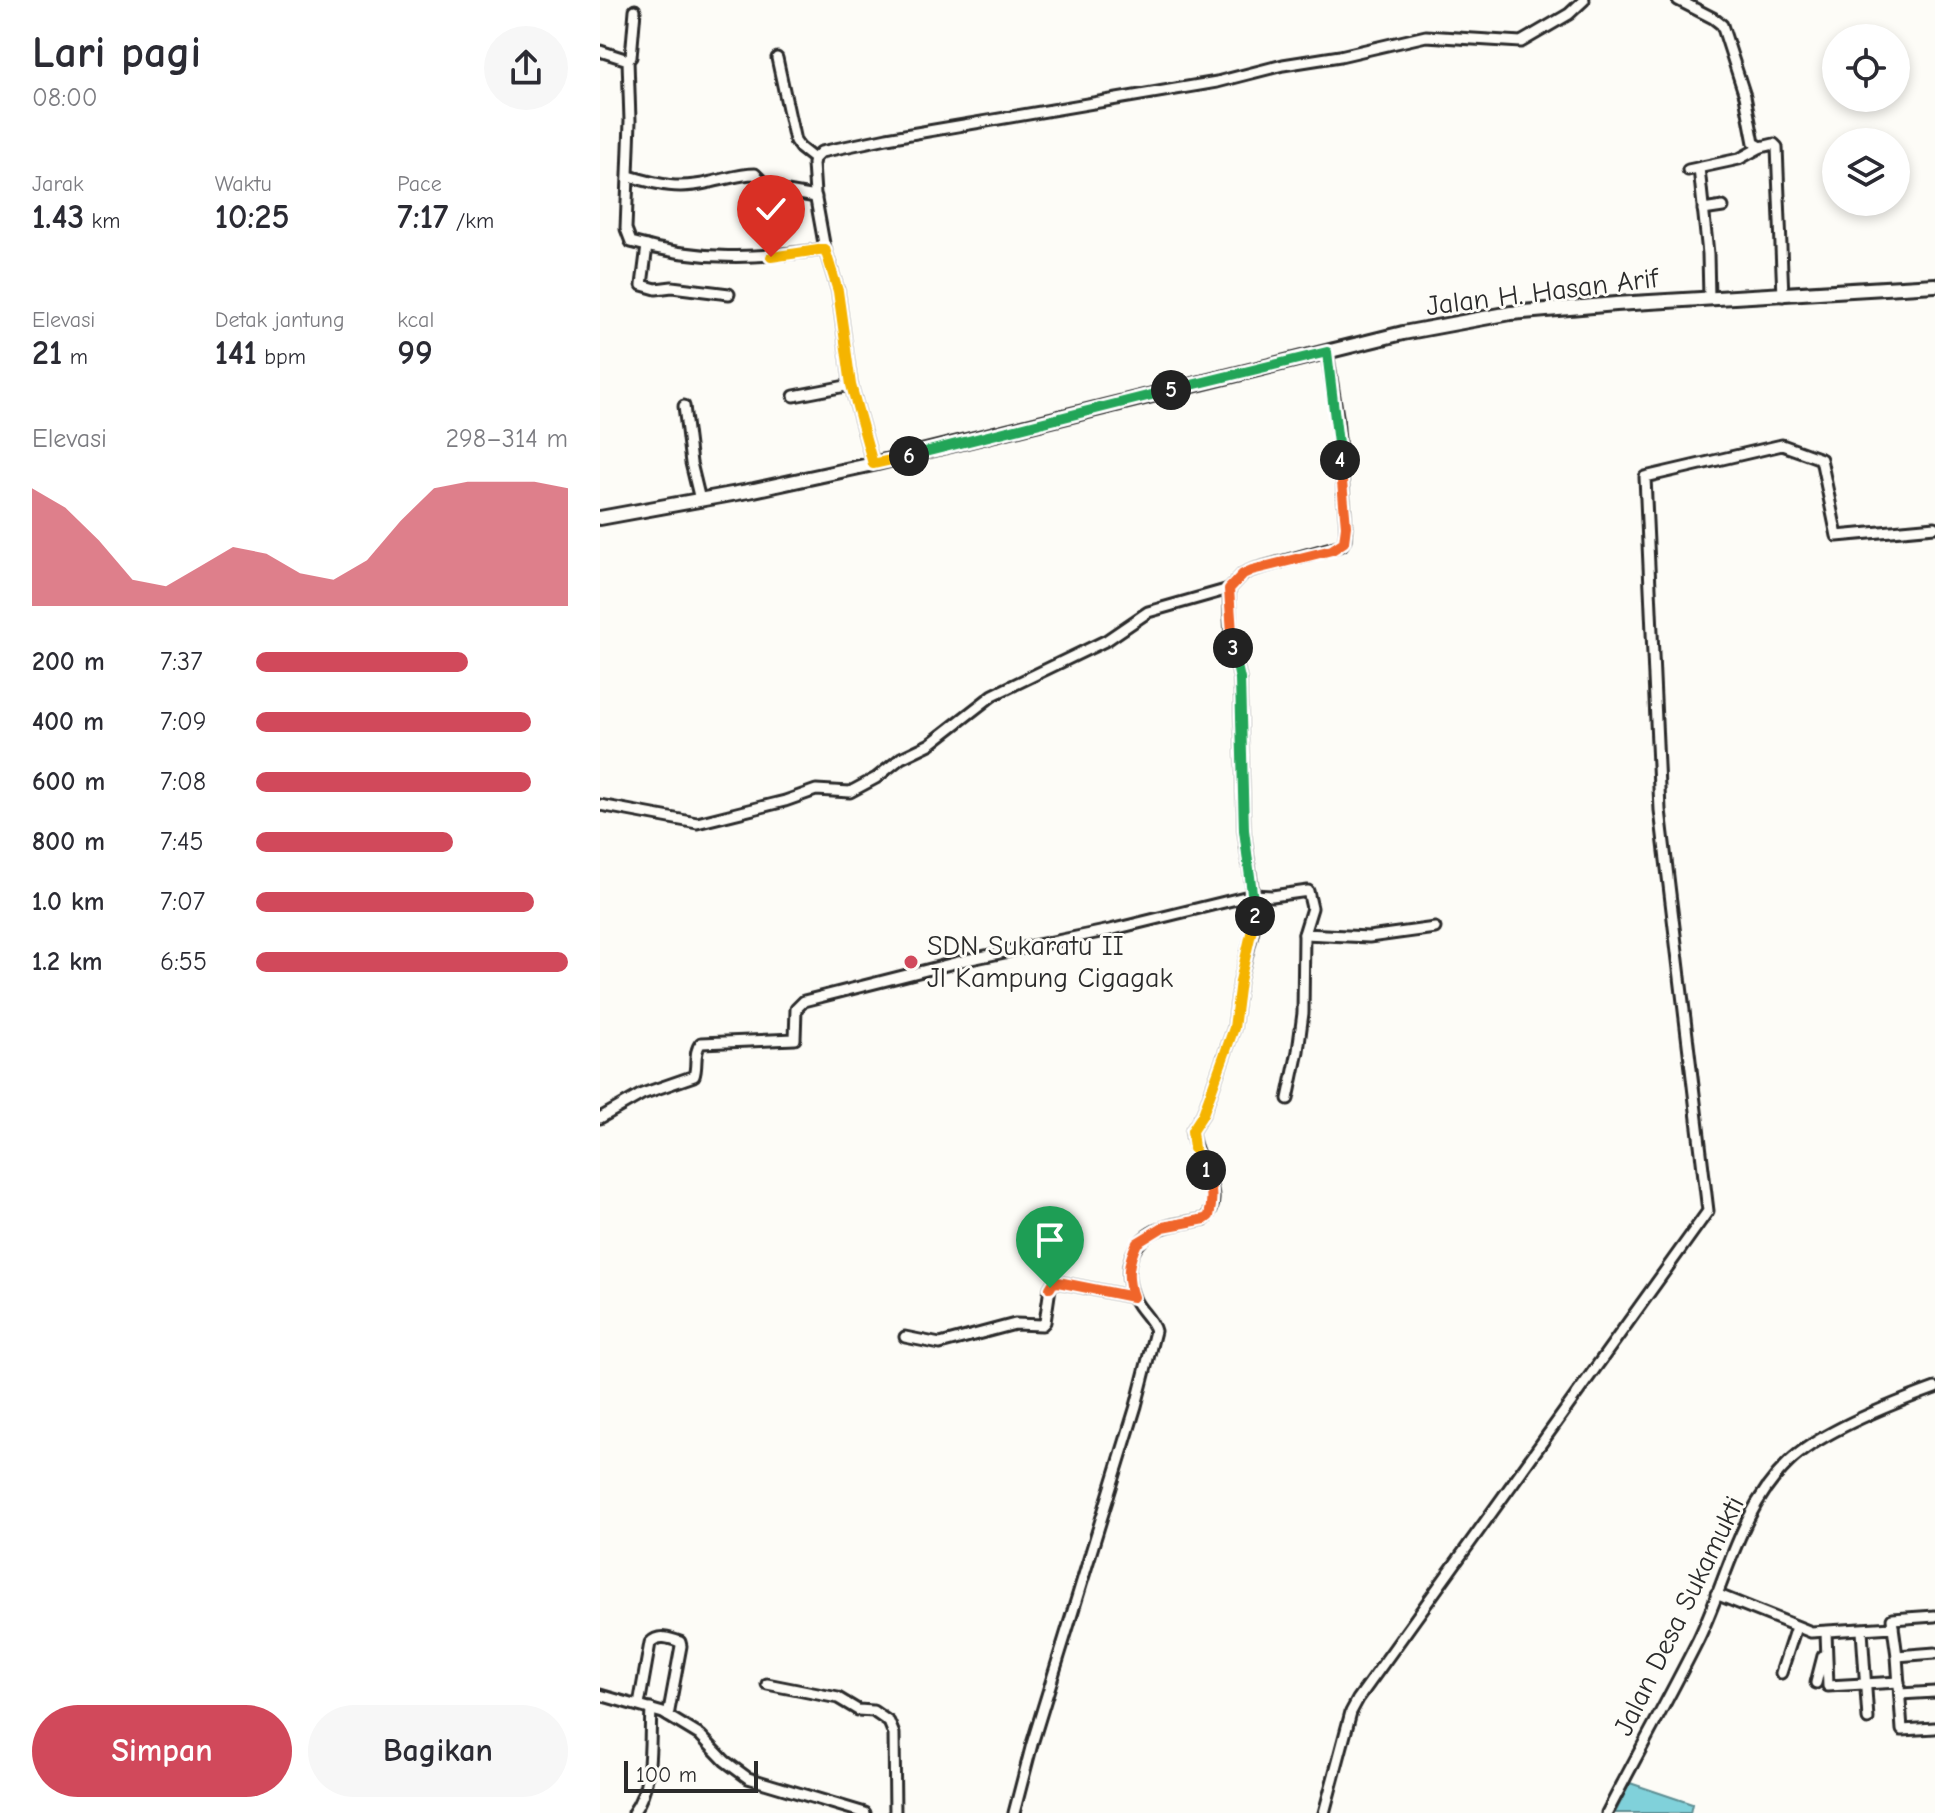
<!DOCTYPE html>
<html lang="id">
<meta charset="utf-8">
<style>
:root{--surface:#fff;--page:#f7f7f7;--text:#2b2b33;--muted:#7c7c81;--accent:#d1495b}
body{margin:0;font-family:"Comic Neue",sans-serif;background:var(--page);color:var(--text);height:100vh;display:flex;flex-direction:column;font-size:30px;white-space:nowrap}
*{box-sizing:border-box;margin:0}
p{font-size:26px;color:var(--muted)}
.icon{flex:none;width:44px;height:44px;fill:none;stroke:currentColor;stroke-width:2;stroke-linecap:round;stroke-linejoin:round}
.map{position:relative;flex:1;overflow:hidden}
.drawer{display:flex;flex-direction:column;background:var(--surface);width:600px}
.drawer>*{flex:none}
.controls{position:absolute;left:1222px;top:24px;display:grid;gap:16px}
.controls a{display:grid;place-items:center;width:88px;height:88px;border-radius:50%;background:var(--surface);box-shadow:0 4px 12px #0003;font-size:40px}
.scale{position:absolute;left:24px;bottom:20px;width:134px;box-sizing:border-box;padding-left:8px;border:4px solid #2b2b2b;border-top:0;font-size:22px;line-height:28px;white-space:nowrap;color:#2b2b2b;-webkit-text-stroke:6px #fdfcf7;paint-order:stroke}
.pin{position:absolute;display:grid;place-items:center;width:68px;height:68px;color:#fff;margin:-82px -34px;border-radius:50% 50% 50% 0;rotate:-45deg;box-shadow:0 0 8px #0007}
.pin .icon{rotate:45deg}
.km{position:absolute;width:40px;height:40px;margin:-20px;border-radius:50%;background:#222;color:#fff;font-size:22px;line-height:40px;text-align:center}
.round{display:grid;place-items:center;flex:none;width:84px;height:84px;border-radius:42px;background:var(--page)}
.headline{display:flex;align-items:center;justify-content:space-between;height:136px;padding:0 32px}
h1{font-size:44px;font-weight:800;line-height:60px}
.figures{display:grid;grid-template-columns:repeat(3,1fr);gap:12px;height:136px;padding:8px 32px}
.figures div{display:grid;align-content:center}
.figures b{font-size:34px;font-weight:800}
.figures small{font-size:22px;font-weight:400}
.figures p{font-size:22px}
.chart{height:224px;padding:16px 32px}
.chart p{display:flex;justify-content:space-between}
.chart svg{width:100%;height:144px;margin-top:8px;fill:var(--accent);opacity:.7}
.primary-button{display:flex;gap:16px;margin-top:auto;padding:16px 32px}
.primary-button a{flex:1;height:92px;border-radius:48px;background:var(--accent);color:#fff;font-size:32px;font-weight:800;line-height:92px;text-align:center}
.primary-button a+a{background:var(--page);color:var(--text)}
ul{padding:0 32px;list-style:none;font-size:26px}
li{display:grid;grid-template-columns:128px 96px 1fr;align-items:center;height:60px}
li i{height:20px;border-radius:10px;background:var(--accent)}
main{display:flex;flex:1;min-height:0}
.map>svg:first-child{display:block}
.water{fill:#80d1da;stroke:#5e8f94;stroke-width:2}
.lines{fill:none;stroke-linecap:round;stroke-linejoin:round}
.minor-casing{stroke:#2b2b2b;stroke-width:15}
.secondary-casing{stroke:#2b2b2b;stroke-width:18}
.minor{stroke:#fdfcf7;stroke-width:9}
.secondary{stroke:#fdfcf7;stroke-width:12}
.split-1-casing{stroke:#fff;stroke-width:16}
.split-2-casing{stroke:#fff;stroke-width:16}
.split-3-casing{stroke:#fff;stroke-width:16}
.split-4-casing{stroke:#fff;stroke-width:16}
.split-5-casing{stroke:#fff;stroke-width:16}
.split-6-casing{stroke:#fff;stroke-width:16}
.split-7-casing{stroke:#fff;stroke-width:16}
.split-1{stroke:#f0652b;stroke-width:10}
.split-2{stroke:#f5b400;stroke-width:10}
.split-3{stroke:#22a559;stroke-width:10}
.split-4{stroke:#f0652b;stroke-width:10}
.split-5{stroke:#22a559;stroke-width:10}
.split-6{stroke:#22a559;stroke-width:10}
.split-7{stroke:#f5b400;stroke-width:10}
.poi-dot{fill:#d1495b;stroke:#fdfcf7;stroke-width:3}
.labels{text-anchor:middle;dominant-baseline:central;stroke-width:6;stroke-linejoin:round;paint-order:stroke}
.street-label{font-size:28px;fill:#2b2b2b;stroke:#fdfcf7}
.poi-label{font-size:28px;fill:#2b2b2b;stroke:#fdfcf7;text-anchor:start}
</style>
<main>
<section class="drawer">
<div class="headline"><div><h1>Lari pagi</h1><p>08:00</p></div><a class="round"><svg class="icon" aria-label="share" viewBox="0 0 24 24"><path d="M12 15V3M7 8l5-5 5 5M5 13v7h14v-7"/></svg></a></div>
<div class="figures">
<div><p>Jarak</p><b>1.43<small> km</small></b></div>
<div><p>Waktu</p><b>10:25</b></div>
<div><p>Pace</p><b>7:17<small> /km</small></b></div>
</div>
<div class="figures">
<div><p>Elevasi</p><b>21<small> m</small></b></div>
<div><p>Detak jantung</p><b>141<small> bpm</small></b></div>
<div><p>kcal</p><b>99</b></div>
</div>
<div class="chart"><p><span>Elevasi</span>298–314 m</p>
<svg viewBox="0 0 160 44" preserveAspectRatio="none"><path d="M0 44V8L10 14L20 24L30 36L40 38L50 32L60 26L70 28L80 34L90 36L100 30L110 18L120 8L130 6L140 6L150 6L160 8V44z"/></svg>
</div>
<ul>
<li><b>200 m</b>7:37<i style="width:68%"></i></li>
<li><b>400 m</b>7:09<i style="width:88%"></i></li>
<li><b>600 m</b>7:08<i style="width:88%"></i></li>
<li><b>800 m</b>7:45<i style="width:63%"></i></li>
<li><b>1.0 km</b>7:07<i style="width:89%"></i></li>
<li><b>1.2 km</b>6:55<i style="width:100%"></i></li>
</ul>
<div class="primary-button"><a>Simpan</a><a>Bagikan</a></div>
</section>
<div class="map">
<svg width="1335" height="1813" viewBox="0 0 1335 1813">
<rect width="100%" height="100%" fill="#fdfcf7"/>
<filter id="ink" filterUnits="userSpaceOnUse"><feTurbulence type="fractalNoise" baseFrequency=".0125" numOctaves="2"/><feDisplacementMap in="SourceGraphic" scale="16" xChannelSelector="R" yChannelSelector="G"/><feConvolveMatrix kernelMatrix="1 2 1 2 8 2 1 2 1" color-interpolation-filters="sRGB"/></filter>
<g filter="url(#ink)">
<polygon class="water" points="1030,1783 1092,1804 1090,1813 1015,1813"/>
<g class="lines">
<g class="minor-casing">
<g id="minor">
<polyline points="1078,0 1113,18 1122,25 1145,96 1154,143 1161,147 1174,144 1177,147 1183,296"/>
<path d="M 0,51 L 28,60 L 30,121 L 26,229 L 31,242 C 96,261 159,259 225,249"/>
<polyline points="177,58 195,141 200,148 214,159"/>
<polyline points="28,60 31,57 35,10"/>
<polyline points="1099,168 1108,254 1109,298"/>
<polyline points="1088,170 1139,159 1161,147"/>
<path d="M 29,176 C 59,185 79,190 111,182 C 126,179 140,174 155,174 L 170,189 L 216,197"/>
<polyline points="1103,210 1123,207"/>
<polyline points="47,246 42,285 56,289 72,287 129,294"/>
<polyline points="194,396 251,385"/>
<polyline points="84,406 91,463 100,500"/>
<polyline points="273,464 251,385 238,291 225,249 215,194 213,164 214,159 221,152 287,138 617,82 683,65 740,56 826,36 921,42 969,14 984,0"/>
<polyline points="0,805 97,823 185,801 216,790 250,792 276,778 301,758 330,744 393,695 507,640 548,612 629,589 643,574 652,570 742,545 745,539 746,526 737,416 727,352"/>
<polyline points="688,1099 698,1051 703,1013 704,934"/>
<path d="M 0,1118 L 42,1094 L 94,1076 C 98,1065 93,1052 101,1043 L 195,1039 L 196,1009 L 204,1001 L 366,960 L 510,930 L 653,895 L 644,830 L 640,679 L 631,639 L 629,589"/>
<polyline points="305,1337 340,1344 415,1324 442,1325 445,1322 450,1288 453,1283 458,1282 533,1297"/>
<polyline points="1116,1594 1211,1632 1293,1627 1297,1656 1335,1653"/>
<polyline points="1293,1627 1292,1619 1335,1616"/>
<polyline points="1262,1631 1268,1719"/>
<polyline points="1226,1632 1228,1686 1299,1682"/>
<polyline points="1297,1656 1302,1730 1335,1728"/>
<polyline points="1181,1673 1196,1627"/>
<polyline points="1216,1683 1223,1656"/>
<polyline points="167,1684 238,1698 258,1710 273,1711 289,1722 294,1734 295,1813"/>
<polyline points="1300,1694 1335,1692"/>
<polyline points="0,1695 63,1713 101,1736 125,1761 148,1778 265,1813"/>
<path d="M 39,1705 L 50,1643 C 58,1634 70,1638 80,1642 L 81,1646 L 68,1716"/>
<path d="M 33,1813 C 54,1784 49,1744 51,1709"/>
<path d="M 414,1813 L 432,1744 L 536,1406 L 555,1331 C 552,1319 540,1311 535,1300 C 521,1270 530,1240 562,1228 C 575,1223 591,1222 605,1219 C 629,1193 592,1159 592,1131 L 603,1114 L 634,1028 L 640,981 L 655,922 L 653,895 L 672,896 L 708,891 L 712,908 L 704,934 L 769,937 L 835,928"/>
<polyline points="724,1813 751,1712 758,1699 1108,1211 1060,810 1045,477 1182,445 1221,459 1237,536 1335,527"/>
<path d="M 1007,1813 C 1037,1755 1069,1698 1098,1640 C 1127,1580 1139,1510 1189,1462 C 1220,1432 1294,1403 1335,1388"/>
</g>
</g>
<g class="secondary-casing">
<polyline id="secondary" points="0,518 154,490 273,464 803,333 911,313 1016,304 1335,285"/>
</g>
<use href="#minor" class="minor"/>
<use href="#secondary" class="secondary"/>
</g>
</g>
<g class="lines" filter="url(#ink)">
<g class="split-1-casing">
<path id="split-1" d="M 450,1288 L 453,1283 L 458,1282 L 533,1297 C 526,1277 528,1262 537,1243 L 563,1227 L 605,1219 L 609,1216 C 613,1201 612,1185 606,1170"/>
</g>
<g class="split-2-casing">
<polyline id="split-2" points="606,1170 594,1149 592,1131 603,1114 634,1028 640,981 655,916"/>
</g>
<g class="split-3-casing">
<polyline id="split-3" points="633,648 640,679 644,830 655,916"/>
</g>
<g class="split-4-casing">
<polyline id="split-4" points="633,648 629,589 643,574 652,570 732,550 744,542 746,526 740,460"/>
</g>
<g class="split-5-casing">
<polyline id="split-5" points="571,390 727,352 740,460"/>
</g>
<g class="split-6-casing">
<polyline id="split-6" points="309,456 571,390"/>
</g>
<g class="split-7-casing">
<polyline id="split-7" points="171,257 225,249 238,291 251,385 273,464 309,456"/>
</g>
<use href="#split-1" class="split-1"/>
<use href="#split-2" class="split-2"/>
<use href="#split-3" class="split-3"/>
<use href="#split-4" class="split-4"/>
<use href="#split-5" class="split-5"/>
<use href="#split-6" class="split-6"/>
<use href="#split-7" class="split-7"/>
</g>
<circle class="poi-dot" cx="311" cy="962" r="8"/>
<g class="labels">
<g class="street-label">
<text transform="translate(942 292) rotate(-7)">Jalan H. Hasan Arif</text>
<text transform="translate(1079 1616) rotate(-64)">Jalan Desa Sukamukti</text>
</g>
<g class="poi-label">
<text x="327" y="946">SDN Sukaratu II<tspan x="327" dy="32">Jl Kampung Cigagak</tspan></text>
</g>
</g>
</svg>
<div class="controls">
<a><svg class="icon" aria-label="locate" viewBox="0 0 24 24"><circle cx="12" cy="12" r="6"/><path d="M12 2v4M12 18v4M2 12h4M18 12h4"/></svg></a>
<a><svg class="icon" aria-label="layers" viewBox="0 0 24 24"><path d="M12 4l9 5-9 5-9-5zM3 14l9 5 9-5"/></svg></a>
</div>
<div class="scale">100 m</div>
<div class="pin" style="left:450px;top:1288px;background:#1e9e55"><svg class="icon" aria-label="arrive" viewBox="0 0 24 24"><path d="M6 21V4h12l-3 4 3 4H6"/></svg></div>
<div class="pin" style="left:171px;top:257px;background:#d93025"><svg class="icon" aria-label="check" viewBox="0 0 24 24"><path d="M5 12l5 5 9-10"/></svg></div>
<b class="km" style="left:606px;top:1170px">1</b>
<b class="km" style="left:655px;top:916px">2</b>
<b class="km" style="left:633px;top:648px">3</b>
<b class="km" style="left:740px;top:460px">4</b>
<b class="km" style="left:571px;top:390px">5</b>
<b class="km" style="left:309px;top:456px">6</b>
</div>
</main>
